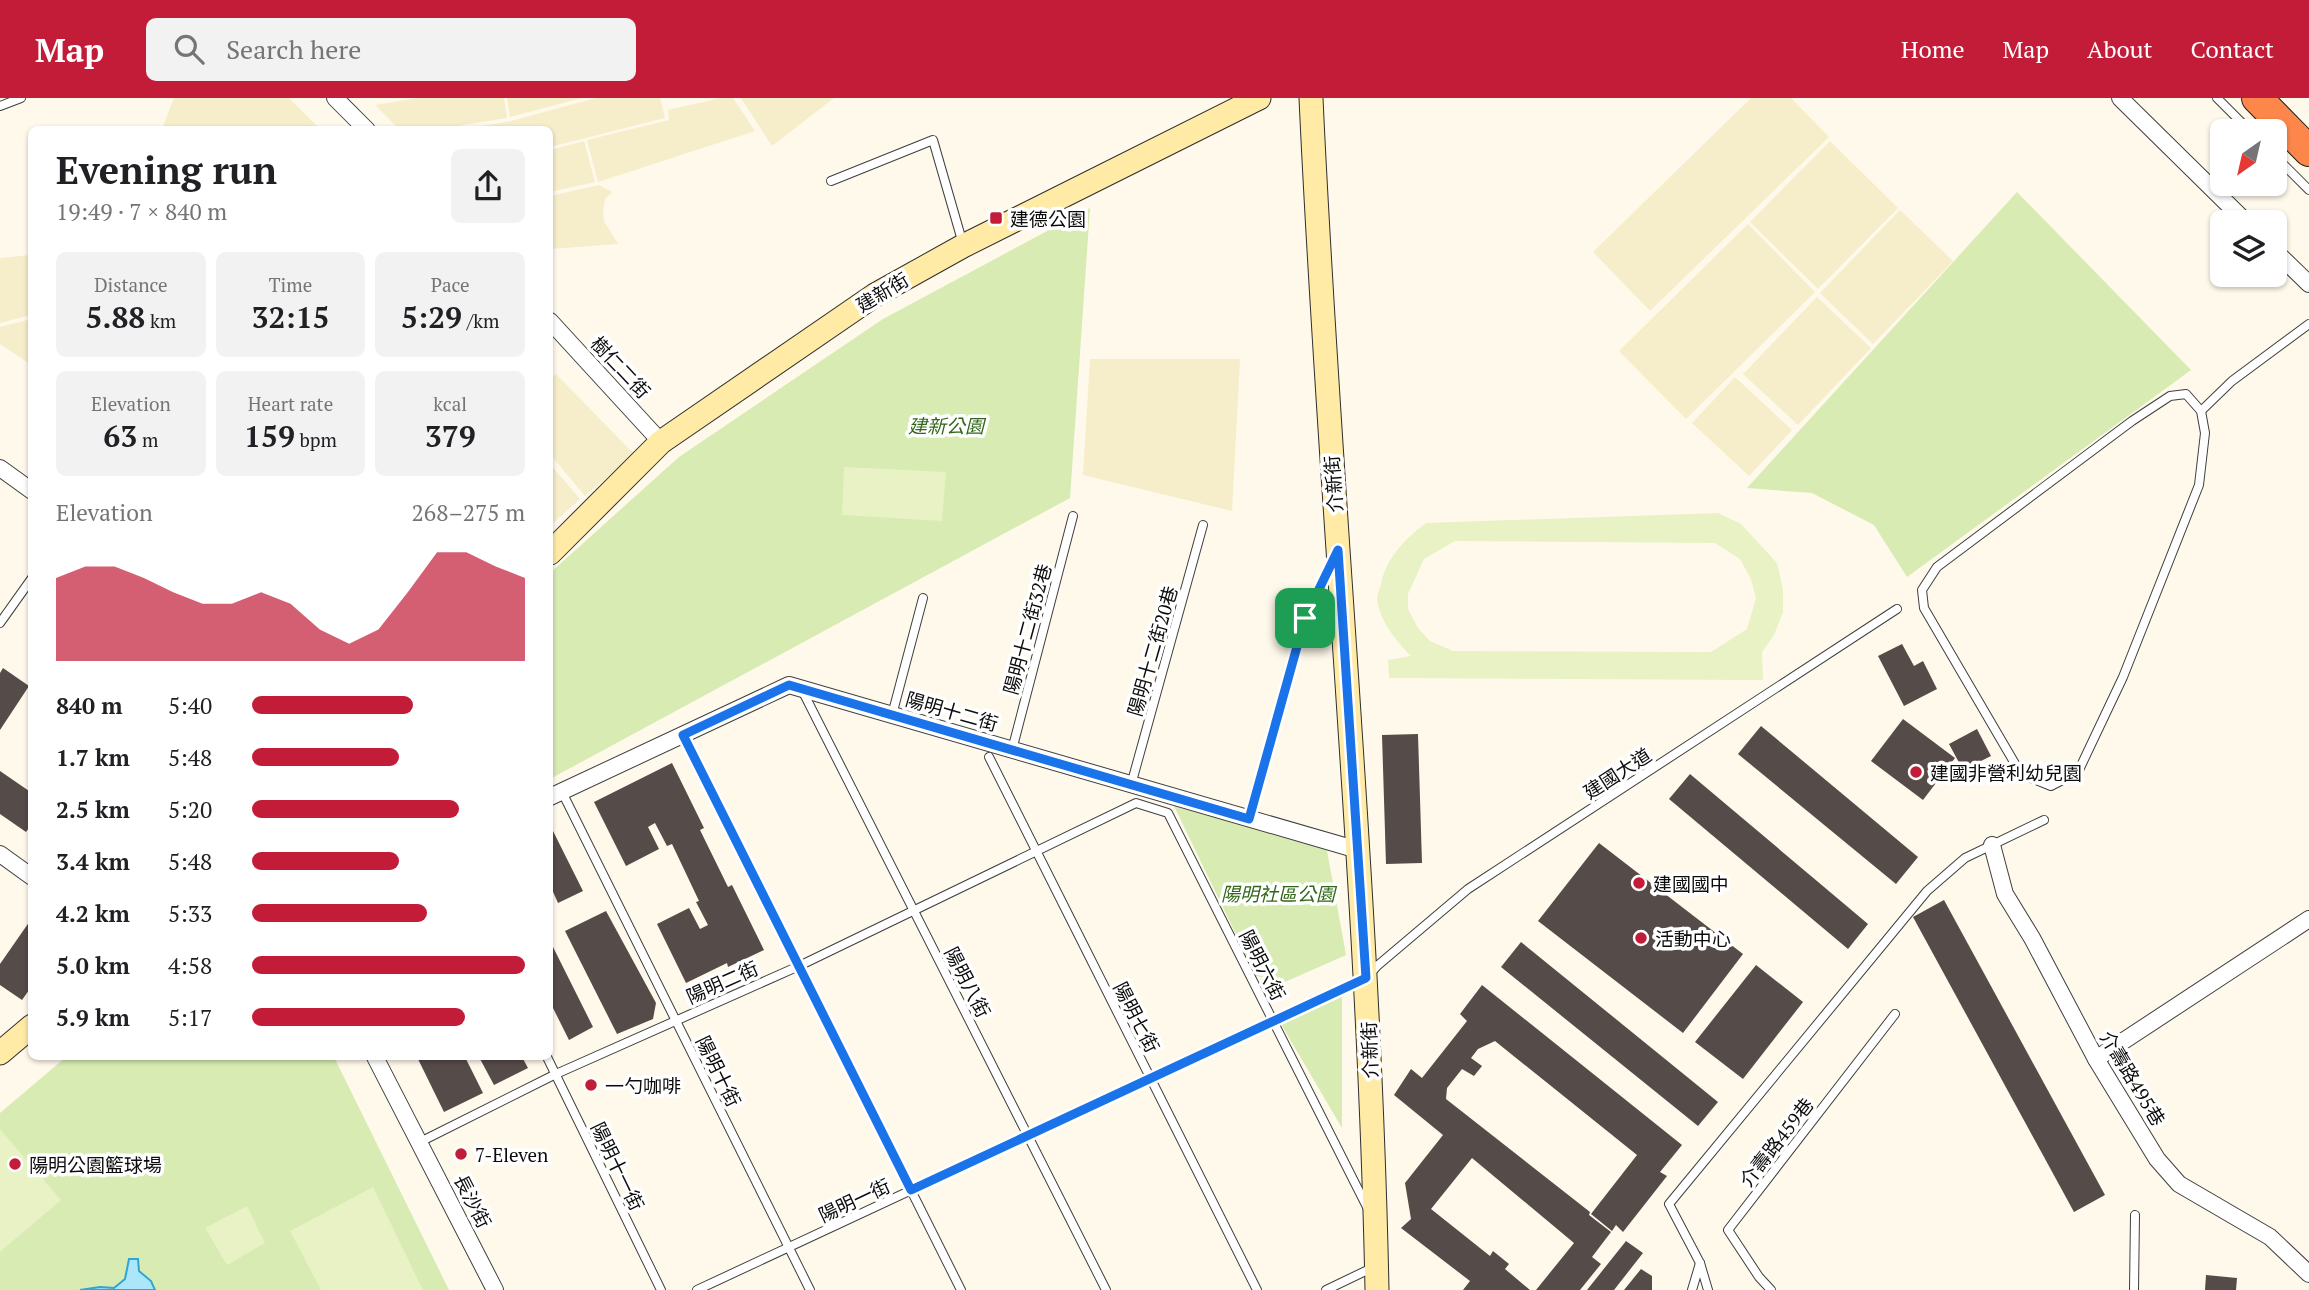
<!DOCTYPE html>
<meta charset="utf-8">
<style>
:root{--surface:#fff;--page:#f2f2f2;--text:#202124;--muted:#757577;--accent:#c31c38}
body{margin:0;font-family:"PT Serif","Noto Sans TC",serif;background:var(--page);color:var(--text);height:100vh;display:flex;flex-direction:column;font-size:26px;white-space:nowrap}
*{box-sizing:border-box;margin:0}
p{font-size:23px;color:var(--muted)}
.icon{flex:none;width:38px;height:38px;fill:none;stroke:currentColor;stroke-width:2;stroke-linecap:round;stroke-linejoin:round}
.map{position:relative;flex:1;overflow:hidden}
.side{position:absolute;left:28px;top:28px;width:525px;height:934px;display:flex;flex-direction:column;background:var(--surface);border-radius:10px;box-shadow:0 2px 5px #0004}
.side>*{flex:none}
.needle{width:46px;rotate:214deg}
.buttons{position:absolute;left:2210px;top:21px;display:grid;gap:14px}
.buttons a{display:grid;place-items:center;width:77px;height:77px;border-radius:10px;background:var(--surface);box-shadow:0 2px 5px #0004;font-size:35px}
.pin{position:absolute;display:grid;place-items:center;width:60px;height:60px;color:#fff;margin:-30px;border-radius:14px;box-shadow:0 4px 10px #0006}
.round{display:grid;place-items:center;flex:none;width:74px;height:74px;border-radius:10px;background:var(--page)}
.head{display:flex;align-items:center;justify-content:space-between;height:119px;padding:0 28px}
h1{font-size:38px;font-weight:600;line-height:52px}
.stats{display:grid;grid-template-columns:repeat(3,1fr);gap:10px;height:119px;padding:7px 28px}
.stats div{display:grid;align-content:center;border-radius:10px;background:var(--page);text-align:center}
.stats b{font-size:30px;font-weight:600}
.stats small{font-size:19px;font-weight:400}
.stats p{font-size:19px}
.chart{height:196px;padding:14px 28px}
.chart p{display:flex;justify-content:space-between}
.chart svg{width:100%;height:126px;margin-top:7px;fill:var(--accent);opacity:.7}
ul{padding:0 28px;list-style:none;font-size:23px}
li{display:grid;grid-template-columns:112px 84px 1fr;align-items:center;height:52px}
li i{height:18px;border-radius:9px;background:var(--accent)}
header{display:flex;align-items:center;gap:42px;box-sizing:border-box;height:98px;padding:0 35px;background:var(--accent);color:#fff}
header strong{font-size:33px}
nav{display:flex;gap:38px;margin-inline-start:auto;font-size:24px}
.search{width:490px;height:63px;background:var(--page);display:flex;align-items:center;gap:18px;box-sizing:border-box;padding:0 24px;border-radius:10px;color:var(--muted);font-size:26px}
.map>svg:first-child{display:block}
.farmland{fill:#f6edca}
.green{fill:#d7ebb3}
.pitch{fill:#e8f2c5;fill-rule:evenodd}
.water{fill:#ace6fa;stroke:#2fa6d5;stroke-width:2}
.building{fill:#554b48}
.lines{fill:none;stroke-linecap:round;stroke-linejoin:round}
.lane-casing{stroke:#3f3f3f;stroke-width:10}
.street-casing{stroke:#3f3f3f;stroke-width:18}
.secondary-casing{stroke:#2e2e2e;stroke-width:25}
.highway-casing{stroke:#1d1d1d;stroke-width:32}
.lane{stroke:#fff;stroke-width:8}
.street{stroke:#fff;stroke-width:16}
.secondary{stroke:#ffeaa6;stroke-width:23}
.highway{stroke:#fd874b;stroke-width:30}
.route-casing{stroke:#fff;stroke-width:14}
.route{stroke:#1a73e8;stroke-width:9}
.poi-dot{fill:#c31c38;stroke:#fff;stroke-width:2.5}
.labels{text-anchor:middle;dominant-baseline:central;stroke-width:7;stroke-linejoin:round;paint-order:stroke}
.poi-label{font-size:19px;fill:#0c0c0c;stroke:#fff;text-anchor:start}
.street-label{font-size:19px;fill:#0c0c0c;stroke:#fff}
.park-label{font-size:19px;font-style:italic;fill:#326719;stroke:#fff}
</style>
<header>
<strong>Map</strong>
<div class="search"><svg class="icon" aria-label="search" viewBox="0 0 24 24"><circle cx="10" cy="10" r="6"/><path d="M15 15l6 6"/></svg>Search here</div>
<nav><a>Home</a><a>Map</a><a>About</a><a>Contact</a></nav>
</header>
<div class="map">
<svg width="2309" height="1192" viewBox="0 0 2309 1192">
<rect width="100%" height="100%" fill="#fff9eb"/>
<g class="farmland">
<polygon points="174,0 289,0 320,31 162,31"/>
<polygon points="418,0 504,0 507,20 438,31 399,31 375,7"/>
<polygon points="507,0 582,0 510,19"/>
<polygon points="596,0 660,0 665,20 550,49 550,32 466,31 511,23"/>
<polygon points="721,0 733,0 755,33 598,84 587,42 669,22 668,12"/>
<polygon points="741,0 834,0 772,48"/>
<polygon points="1751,0 1791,0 1829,39 1650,213 1593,154"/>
<polygon points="584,43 595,84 550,94 550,52"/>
<polygon points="1830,43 1898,110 1818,191 1750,124"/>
<polygon points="599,87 612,94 605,101 603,114 604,123 618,146 550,151 550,98"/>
<polygon points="1900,112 1953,163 1873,246 1820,195"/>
<polygon points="1748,126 1815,194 1686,321 1619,253"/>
<polygon points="31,157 31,217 0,225 0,160"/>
<polygon points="1817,199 1871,250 1798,327 1743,276"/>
<polygon points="31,221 32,265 30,266 0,246 0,229"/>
<polygon points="1090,261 1240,261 1232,413 1083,377"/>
<polygon points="556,276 634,356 585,398 550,356 550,281"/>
<polygon points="1735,279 1792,332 1749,378 1692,325"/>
<polygon points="550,366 580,401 550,428"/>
</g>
<g class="green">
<polygon points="2017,94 2191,272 1907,479 1874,427 1812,395 1747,390"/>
<polygon points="1090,110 1070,400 550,681 550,475 679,359 883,221"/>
<polygon points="1174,708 1326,747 1346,857 1285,884 1256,878"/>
<polygon points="1342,892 1342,1030 1278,921"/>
<polygon points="66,959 334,959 449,1192 0,1192 0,1015"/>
</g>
<g class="pitch">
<polygon points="844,369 946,374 942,423 842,417"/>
<path d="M 1718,415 L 1741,426 L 1777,465 L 1783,492 L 1783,514 L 1774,537 L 1762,554 L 1763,582 L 1389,580 L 1388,562 L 1411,558 C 1397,544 1380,523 1377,502 C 1377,497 1380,490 1381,486 C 1387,459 1405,441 1426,425 ZM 1455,443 L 1715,445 L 1740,461 L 1751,481 L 1756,500 L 1747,531 L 1711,554 L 1453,553 L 1430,543 L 1418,530 L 1408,511 L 1408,496 L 1424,461 Z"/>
<polygon points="0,1031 61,1102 0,1154"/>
<polygon points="373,1089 423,1192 321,1192 290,1133"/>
<polygon points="247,1108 265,1145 227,1167 205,1130"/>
</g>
<polygon class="water" points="129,1161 138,1161 139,1173 151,1183 155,1192 80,1192 100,1189 114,1190 125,1181"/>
<g class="building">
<polygon points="1902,546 1914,568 1923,563 1937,591 1904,608 1878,558"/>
<polygon points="3,570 29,588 0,632 0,575"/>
<polygon points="1903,621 1955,660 1923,702 1871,663"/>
<polygon points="1761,628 1918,759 1896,786 1738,656"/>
<polygon points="1977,631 1991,658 1963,672 1949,646"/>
<polygon points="1418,636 1422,765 1386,766 1382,637"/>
<polygon points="672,665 704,730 700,732 728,789 732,787 764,852 728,869 727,865 686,885 657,826 689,810 700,831 708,827 696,804 699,803 672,746 667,748 655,725 648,729 659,751 626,768 594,704"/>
<polygon points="0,673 32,695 32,726 26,734 0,716"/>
<polygon points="1690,676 1868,826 1848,851 1669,701"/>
<polygon points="550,727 583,793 558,805 550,787"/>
<polygon points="1599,745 1743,856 1683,935 1538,823"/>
<polygon points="1944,802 2105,1097 2074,1114 1913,819"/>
<polygon points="606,813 656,905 653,921 617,936 565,833"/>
<polygon points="32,820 32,888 22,902 0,887 0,866"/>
<polygon points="550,843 593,929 569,942 550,904"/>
<polygon points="1521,844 1718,1004 1698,1028 1501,869"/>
<polygon points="1756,867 1803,904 1743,981 1695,944"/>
<polygon points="1482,887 1682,1047 1660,1074 1667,1078 1623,1134 1616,1127 1612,1133 1591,1116 1637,1057 1495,943 1478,951 1471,960 1482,968 1474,978 1462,971 1447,990 1446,1001 1590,1114 1589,1117 1611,1134 1592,1159 1601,1166 1580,1192 1536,1192 1574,1145 1472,1060 1431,1111 1490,1158 1493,1153 1509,1166 1505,1171 1530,1192 1463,1192 1470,1183 1401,1130 1411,1121 1405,1085 1443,1037 1394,997 1411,971 1422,980 1467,923 1460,916"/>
<polygon points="417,959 465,959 483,995 444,1014"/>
<polygon points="479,959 522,959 528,970 494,987"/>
<polygon points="1626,1143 1643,1155 1614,1192 1587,1192"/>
<polygon points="1641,1171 1652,1178 1652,1192 1624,1192"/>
<polygon points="2206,1177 2237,1180 2236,1192 2205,1192"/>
</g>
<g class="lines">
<g class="lane-casing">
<g id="lane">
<polyline points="2217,0 2250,33"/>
<polyline points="0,8 21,0"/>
<polyline points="2275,58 2309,92"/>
<polyline points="831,83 933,42 963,146"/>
<polygon points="2186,296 2201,313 2205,335 2199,387 2123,579 2078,674 2051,688 2021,676 1924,510 1922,492 1937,469 2132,323 2170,298"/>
<polyline points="2201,313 2232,283 2309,226"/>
<polyline points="0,525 32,480"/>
<polyline points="802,592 1106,1192"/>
<polyline points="892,617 923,500"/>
<polyline points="683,637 961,1192"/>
<polyline points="1012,652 1073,418"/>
<polyline points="989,659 1257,1192"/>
<polyline points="1131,687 1203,427"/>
<polyline points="562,694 810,1192"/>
<polyline points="1249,721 1305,520 1332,465"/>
<polyline points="547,959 661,1192"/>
<polyline points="420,1044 556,976 799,868 1136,705 1168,715 1367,1109"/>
<polyline points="697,1192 1366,880 1377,868 1468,791 1897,511"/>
<polyline points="1326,1192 1374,1169"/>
<polyline points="1692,1192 1700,1165"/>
<polyline points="1708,1192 1700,1165 1669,1106 1927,793 1965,760 2044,722"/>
<polyline points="1771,1192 1759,1179 1728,1132 1895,916"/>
<polyline points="2134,1192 2135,1117"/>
</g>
</g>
<g class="street-casing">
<g id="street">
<polyline points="335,0 367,32"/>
<polyline points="2120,0 2246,124"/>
<polyline points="2275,153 2309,186"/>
<polyline points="550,223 661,344"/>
<polyline points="0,370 32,393"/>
<polyline points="550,699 789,587 1358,752"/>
<polyline points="1992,747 2005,796 2032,840 2096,961 2157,1061 2179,1086 2270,1139 2309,1176"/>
<polyline points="0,756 32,779"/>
<polyline points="375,959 495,1192"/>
<polyline points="2096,961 2309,821"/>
</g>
</g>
<g class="secondary-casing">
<g id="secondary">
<path d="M 1311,0 C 1329,398 1369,794 1377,1192"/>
<polyline points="550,455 661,344 875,197 963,148 1259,0"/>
<polyline points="0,955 32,928"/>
</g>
</g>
<g class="highway-casing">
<polyline id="highway" points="2257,0 2309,53"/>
</g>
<use href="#lane" class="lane"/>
<use href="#street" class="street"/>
<use href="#secondary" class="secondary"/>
<use href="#highway" class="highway"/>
</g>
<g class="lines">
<g class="route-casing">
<polygon id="route" points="1338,452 1366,880 911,1092 683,637 789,587 1249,721 1305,520"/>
</g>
<use href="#route" class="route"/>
</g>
<g class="poi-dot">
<rect x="989" y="113" width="14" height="14" rx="3.5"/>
<circle cx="1916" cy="674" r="7"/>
<circle cx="1639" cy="785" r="7"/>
<circle cx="1641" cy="840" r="7"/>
<circle cx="591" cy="987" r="7"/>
<circle cx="461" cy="1056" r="7"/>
<circle cx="15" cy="1066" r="7"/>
</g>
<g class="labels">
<g class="poi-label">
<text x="1010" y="120">建德公園</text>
<text x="1930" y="674">建國非營利幼兒園</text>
<text x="1653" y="785">建國國中</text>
<text x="1655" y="840">活動中心</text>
<text x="605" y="987">一勺咖啡</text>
<text x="475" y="1056">7-Eleven</text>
<text x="29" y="1066">陽明公園籃球場</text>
</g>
<g class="street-label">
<text transform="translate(882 194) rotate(-31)">建新街</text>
<text transform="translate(621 269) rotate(47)">樹仁二街</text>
<text transform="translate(1333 386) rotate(-94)">介新街</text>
<text transform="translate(1027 531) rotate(-75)">陽明十二街32巷</text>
<text transform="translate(1152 553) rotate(-74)">陽明十二街20巷</text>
<text transform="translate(952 613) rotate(16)">陽明十二街</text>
<text transform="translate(1617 675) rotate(-33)">建國大道</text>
<text transform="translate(1263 867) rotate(63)">陽明六街</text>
<text transform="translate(722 884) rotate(-24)">陽明二街</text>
<text transform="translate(968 884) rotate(63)">陽明八街</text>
<text transform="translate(1137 919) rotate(63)">陽明七街</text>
<text transform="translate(1369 952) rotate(-92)">介新街</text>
<text transform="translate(719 973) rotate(64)">陽明十街</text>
<text transform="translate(2133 980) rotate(59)">介壽路495巷</text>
<text transform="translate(1776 1044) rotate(-52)">介壽路459巷</text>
<text transform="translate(618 1068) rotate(64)">陽明十一街</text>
<text transform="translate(854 1102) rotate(-25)">陽明一街</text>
<text transform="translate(473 1103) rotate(63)">長沙街</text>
</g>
<g class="park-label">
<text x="946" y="327">建新公園</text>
<text x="1278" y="795">陽明社區公園</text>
</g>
</g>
</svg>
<div class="buttons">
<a><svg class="needle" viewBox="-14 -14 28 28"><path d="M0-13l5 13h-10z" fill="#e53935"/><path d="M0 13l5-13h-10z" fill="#757577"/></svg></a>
<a><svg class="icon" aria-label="layers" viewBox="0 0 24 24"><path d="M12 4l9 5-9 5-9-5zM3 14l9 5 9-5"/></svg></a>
</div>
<div class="pin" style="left:1305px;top:520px;background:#1e9e55"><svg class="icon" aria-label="arrive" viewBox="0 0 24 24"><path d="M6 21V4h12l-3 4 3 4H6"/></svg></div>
<section class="side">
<div class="head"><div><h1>Evening run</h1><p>19:49 · 7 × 840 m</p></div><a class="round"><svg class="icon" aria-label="share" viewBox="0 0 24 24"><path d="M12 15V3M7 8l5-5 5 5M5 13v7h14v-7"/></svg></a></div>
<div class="stats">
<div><p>Distance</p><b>5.88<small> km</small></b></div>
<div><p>Time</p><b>32:15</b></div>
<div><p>Pace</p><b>5:29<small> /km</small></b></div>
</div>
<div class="stats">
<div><p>Elevation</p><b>63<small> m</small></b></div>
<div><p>Heart rate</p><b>159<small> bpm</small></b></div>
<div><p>kcal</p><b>379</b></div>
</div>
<div class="chart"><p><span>Elevation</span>268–275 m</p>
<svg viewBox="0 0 160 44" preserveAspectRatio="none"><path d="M0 44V15L10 11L20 11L30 15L40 20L50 24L60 24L70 20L80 24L90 33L100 38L110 33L120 20L130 6L140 6L150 11L160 15V44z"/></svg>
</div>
<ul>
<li><b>840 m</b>5:40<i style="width:59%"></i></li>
<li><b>1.7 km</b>5:48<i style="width:54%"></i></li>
<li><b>2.5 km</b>5:20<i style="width:76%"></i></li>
<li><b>3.4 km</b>5:48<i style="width:54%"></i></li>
<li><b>4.2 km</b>5:33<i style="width:64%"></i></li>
<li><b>5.0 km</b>4:58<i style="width:100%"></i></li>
<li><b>5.9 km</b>5:17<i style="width:78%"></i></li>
</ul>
</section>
</div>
